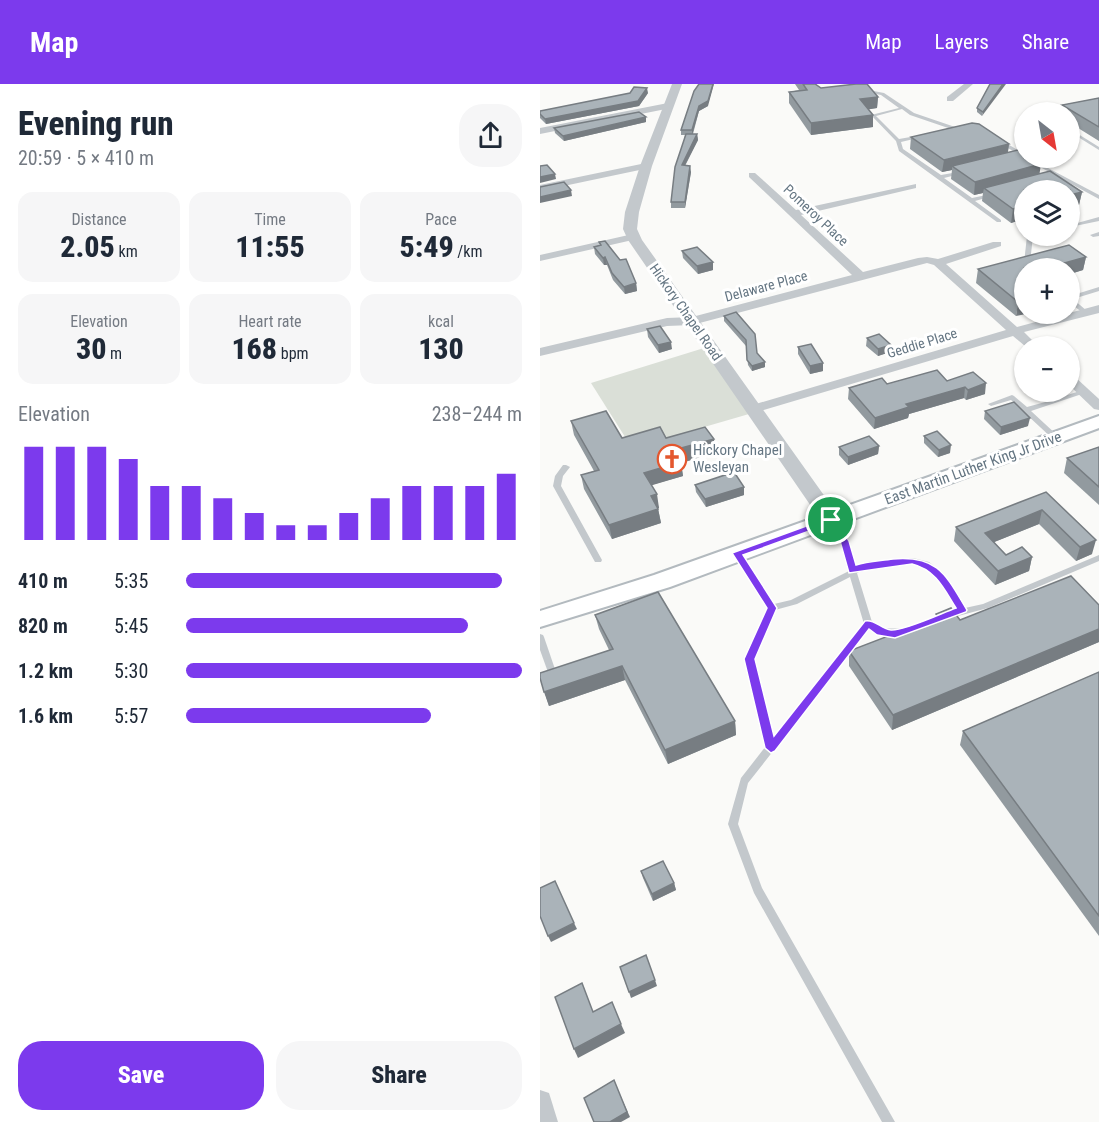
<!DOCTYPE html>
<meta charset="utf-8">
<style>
:root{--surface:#fff;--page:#f6f6f7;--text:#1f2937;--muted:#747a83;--accent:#7c3aed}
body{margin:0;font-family:"Roboto Condensed",sans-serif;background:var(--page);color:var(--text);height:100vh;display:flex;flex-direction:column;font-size:22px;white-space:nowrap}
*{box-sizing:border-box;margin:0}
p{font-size:20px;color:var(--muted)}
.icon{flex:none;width:33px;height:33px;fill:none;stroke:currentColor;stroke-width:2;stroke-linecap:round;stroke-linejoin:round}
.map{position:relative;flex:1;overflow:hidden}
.sheet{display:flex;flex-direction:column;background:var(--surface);width:540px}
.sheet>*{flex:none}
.needle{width:39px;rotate:149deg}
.tools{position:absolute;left:474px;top:18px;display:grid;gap:12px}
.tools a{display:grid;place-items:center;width:66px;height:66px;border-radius:50%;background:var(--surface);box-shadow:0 2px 4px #0004;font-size:30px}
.pin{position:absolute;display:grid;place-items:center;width:51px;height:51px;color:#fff;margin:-26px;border:3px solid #fff;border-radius:50%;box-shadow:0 2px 6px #0007}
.round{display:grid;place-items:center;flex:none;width:63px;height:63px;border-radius:24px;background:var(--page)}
.head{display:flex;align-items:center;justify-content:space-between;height:102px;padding:0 18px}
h1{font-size:33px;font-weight:800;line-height:45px}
.stats{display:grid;grid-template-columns:repeat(3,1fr);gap:9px;height:102px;padding:6px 18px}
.stats div{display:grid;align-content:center;border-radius:15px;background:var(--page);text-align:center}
.stats b{font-size:30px;font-weight:800}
.stats small{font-size:16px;font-weight:400}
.stats p{font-size:16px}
.chart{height:168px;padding:12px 18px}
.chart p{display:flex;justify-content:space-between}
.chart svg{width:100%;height:108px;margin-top:6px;stroke:var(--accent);stroke-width:6}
.cta{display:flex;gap:12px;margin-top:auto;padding:12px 18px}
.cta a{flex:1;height:69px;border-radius:24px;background:var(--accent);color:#fff;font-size:24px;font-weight:800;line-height:69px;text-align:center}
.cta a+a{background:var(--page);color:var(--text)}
ul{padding:0 18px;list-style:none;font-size:20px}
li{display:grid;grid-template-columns:96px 72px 1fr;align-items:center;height:45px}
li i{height:15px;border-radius:8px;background:var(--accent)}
header{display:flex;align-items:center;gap:36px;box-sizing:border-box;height:84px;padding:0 30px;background:var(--accent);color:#fff}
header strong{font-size:28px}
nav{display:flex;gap:33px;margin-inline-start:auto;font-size:21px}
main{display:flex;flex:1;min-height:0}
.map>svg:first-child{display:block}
.green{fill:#dadfd7}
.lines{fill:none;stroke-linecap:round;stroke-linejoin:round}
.secondary-casing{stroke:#b3babf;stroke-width:4}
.service{fill:#c3c8cc;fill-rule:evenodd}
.minor{fill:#c3c8cc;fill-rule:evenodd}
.tertiary{fill:#c3c8cc;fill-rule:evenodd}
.secondary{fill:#fff;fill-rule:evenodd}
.wall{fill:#929a9f}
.shaded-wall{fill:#777d82}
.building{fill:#aab3b9;stroke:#777d82;stroke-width:1.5}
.route{fill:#7c3aed;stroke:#fff;stroke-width:1.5;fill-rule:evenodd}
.labels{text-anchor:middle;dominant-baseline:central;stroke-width:6;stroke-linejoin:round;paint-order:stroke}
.far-street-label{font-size:14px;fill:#657683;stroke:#fff}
.poi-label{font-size:15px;fill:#657683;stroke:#fff;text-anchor:start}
.street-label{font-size:15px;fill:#657683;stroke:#fff}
</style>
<header>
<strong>Map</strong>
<nav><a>Map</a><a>Layers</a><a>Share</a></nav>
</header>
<main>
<section class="sheet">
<div class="head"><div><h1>Evening run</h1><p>20:59 · 5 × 410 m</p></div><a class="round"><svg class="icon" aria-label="share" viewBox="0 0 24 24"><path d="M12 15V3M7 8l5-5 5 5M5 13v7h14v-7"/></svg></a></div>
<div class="stats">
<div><p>Distance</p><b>2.05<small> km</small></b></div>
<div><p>Time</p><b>11:55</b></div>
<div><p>Pace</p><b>5:49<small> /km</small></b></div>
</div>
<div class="stats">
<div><p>Elevation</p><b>30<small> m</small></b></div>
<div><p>Heart rate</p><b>168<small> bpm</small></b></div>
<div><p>kcal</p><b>130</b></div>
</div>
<div class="chart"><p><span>Elevation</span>238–244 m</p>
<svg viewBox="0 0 160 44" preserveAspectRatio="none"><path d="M5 44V6M15 44V6M25 44V6M35 44V11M45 44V22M55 44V22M65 44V27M75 44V33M85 44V38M95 44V38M105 44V33M115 44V27M125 44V22M135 44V22M145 44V22M155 44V17"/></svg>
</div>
<ul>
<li><b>410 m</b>5:35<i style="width:94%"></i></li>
<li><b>820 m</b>5:45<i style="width:84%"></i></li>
<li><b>1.2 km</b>5:30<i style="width:100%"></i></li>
<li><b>1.6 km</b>5:57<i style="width:73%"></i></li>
</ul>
<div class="cta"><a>Save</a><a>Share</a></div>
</section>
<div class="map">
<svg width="559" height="1038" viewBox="0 0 559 1038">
<rect width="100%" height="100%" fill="#fafaf8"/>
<polygon class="green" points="164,264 209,330 92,364 51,299"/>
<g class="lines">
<g class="secondary-casing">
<polygon id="secondary" points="559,332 559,344 130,503 0,543 0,527 114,491"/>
</g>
<g class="service">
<polygon points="323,5 344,9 374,29 418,44 418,46 414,46 370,31 362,25 336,32 359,55 382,51 382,53 361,58 363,65 401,91 424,87 424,89 404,94 432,114 456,109 456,111 435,117 461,136 461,138 457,138 359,67 356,57 331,31 359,24 341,11 321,7 321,5"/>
<polygon points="530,45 559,63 559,66 530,48"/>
<polygon points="457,56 461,56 484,70 484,73 457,58"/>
<polygon points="491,75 559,111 559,115 489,77 489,76"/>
<polygon points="559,133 559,137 530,143 530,141"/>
<polygon points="559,148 559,152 553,153 550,151"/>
<polygon points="487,152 493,152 490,179 487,181 484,179"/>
<polygon points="559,203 559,207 533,215 547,227 547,229 543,229 530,219 530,212"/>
<polygon points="543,306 546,308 545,309 491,327 518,352 518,356 514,356 471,316 451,322 448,320 472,311 474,312 487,323 509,317 499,308 506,308 515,315"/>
<polygon points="23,381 26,381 30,383 23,392 21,402 62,476 61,478 55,478 13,402 15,392"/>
<path d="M 291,433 L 294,434 L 308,457 L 315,483 L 326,478 L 373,474 L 389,478 L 403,489 L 425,524 L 443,520 L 559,471 L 559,477 L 448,524 L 403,536 L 400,535 L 399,533 L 400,531 L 418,526 L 397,493 L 383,482 L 373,480 L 327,484 L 317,489 L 332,538 C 349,548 349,543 366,545 L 367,547 L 366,549 C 352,553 342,551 329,545 L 208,699 L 198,740 L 222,804 L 355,1038 L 342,1038 L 214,809 L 188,740 L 201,694 L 226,662 L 206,575 L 228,524 L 193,469 L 197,466 L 200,467 L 234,520 L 251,516 L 309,487 L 300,457 L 287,436 ZM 310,493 L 324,540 L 233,653 L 214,575 L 235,526 L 257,520 Z"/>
<polygon points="0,550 3,551 4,553 17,591 16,593 10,593 9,591 0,566"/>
</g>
<g class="minor">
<polygon points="424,0 433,0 413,17 407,17 407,13"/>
<polygon points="128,19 131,20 131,24 0,50 0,44"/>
<polygon points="106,79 109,80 109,84 0,107 0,101"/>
<polygon points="209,89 215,89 256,126 376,100 376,104 261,131 323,188 378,174 387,173 398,175 453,158 461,158 461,162 406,180 477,243 559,221 559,229 484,248 498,262 485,262 473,252 214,329 207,325 209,322 466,246 394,181 387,179 152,241 127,242 0,272 0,264 127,234 152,233 312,191 209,93"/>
<polygon points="93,150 97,151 97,155 0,177 0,171"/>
<polygon points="530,292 535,293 559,315 559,326 554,325 530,302"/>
<polygon points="0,1006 9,1009 18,1038 0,1038"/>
</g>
<polygon class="tertiary" points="132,0 142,0 112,82 99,128 97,145 102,156 298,431 301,436 298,441 291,443 284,441 88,156 83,145 85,128 100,82"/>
<use href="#secondary" class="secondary"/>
</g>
<g class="wall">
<polygon points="255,0 276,0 281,4 338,13 337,24 328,25 333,43 271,51 249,19 249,8 259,6"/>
<polygon points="450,0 442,32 437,28 437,24"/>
<polygon points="154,7 168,22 159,27 153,50 157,50 158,56 145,82 151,88 145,124 131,124 131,118 145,51 141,51 141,46"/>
<polygon points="108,9 99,22 6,40 0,34 0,27"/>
<polygon points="559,14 559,57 530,39 530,28 521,28 522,21"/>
<polygon points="106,33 106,38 24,57 15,49 14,44"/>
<polygon points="371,53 469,60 468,68 499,90 542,108 539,121 484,106 484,135 471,139 442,117 443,109 434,111 411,95 412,86 402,88 370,65"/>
<polygon points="59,158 96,199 97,207 85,210 73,196 67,181 64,181 55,170 54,163 60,161"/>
<polygon points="142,167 173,178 173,186 158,190 143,174"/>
<polygon points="546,173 543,186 530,190 530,184 484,184 476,232 436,199 438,185"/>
<polygon points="184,232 217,269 225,283 212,287 208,281 206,262 184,237"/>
<polygon points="107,245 132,265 119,269 108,253"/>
<polygon points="327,254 351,261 350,268 338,272 326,262"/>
<polygon points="258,263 283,287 270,290 258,270"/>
<polygon points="407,297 445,310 426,316 424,314 369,330 368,334 334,345 308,315 309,304"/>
<polygon points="445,327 488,342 460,351 444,335"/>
<polygon points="31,337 82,354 126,354 175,369 141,379 143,392 111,401 119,424 118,424 121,439 72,455 44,405 41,391 54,387 34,351"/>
<polygon points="384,352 410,369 398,373 384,359"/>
<polygon points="339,362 338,370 308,381 299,371 299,363"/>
<polygon points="559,363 559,421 524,389 527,374"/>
<polygon points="155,401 204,403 204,411 166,423 156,408"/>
<polygon points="506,408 552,470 536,477 499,440 454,458 466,471 492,473 489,487 455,501 414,457 416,443"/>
<polygon points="559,521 559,558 352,646 309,582 309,567 396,534 396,530 420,536"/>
<polygon points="55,531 195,637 196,651 128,680 85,596 9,622 0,594 69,566 59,545"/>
<polygon points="559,588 559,852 420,661 423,647"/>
<polygon points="101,787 134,799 136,806 113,817 103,794"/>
</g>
<g class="shaded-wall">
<polygon points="173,0 174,0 168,22 159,27 152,51 152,46 159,22"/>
<polygon points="463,0 466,0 442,32 443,28"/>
<polygon points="107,4 108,9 99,22 6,40 5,35"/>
<polygon points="338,13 337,24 319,27 320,15"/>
<polygon points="333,31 333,43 271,51 271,39"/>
<polygon points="106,33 106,38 24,57 23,52"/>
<polygon points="157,50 158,56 142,87 142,81"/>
<polygon points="469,60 467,73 412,82 412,86 402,88 404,76"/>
<polygon points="501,80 499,93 444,104 443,109 434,111 435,98"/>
<polygon points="150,82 151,88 145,124 145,118"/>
<polygon points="15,90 16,95 0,99 0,93"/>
<polygon points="31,106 32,112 0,119 0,113"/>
<polygon points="542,108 539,121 530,123 530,111"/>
<polygon points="484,122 484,135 471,139 473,125"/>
<polygon points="65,173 67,181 64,181 63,174"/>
<polygon points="546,173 543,186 530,190 530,184 516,184 517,181"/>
<polygon points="173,178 173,186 158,190 157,182"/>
<polygon points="96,199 97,207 85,210 84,203"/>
<polygon points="484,216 484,230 486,230 476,232 478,218"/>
<polygon points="131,258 132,265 119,269 118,261"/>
<polygon points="351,261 350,268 338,272 338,265"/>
<polygon points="225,278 225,283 212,287 212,282"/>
<polygon points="283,279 283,287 270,290 270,282"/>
<polygon points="446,299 445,310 426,316 428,306"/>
<polygon points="425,303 424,314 369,330 368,334 334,345 335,334 366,320"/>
<polygon points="490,334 488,342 460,351 461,343"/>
<polygon points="174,355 175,369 141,379 143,392 106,403 104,389 134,366"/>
<polygon points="411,361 410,369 398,373 399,366"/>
<polygon points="339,362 338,370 308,381 308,373"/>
<polygon points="204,403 204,411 166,423 165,415"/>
<polygon points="117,410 119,424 115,426 118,425 121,439 72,455 69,441 111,412"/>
<polygon points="502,426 499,440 442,463 445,449"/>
<polygon points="556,456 552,470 536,477 540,463"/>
<polygon points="492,473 489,487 455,501 458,487"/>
<polygon points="559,545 559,558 352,646 353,631"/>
<polygon points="82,582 85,596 9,622 4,608"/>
<polygon points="195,637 196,651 128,680 125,666"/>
<polygon points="134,799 136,806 113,817 112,810"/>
<polygon points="34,839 37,845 11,858 8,852"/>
<polygon points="115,896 117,902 91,914 89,908"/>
<polygon points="81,940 85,949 38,974 34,965"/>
<polygon points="76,1002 90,1033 81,1038 70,1038"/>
</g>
<g class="building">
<polygon points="159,0 173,0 168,17 159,22 152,46 141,46 154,7"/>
<polygon points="263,0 275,0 281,4 316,0 327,0 338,13 320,15 333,31 271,39 249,8 267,6"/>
<polygon points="450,0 463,0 443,28 437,24"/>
<polygon points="94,3 107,4 98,17 5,35 0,30 0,27 90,9"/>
<polygon points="559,14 559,43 522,21"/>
<polygon points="99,28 106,33 23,52 14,44"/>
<polygon points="432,39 439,40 469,60 404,76 371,53"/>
<polygon points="146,50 157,50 142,81 150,82 145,118 131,118 135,83"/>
<polygon points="478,66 484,70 484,74 490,74 501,80 435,98 412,82"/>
<polygon points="7,81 15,90 0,93 0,82"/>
<polygon points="510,87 542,108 530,111 530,106 484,106 484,122 473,125 444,104"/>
<polygon points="24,98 31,106 0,113 0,103"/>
<polygon points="65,157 80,176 86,175 96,199 84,203 72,189 65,173 63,174 54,163 61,161 59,158"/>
<polygon points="529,161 546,173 517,181 521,184 484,184 484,216 478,218 438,185"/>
<polygon points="157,163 173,178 157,182 142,167"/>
<polygon points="196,228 215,250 217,269 225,278 212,282 207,276 206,256 184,232"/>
<polygon points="120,242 131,258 118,261 107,245"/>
<polygon points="339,250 351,261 338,265 327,254"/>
<polygon points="271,260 283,279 270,282 258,263"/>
<polygon points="397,286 407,297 433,288 446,299 428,306 425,303 366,320 369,323 335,334 309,304 342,294 347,300"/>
<polygon points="474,318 490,334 461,343 445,327"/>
<polygon points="66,327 82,354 120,343 126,354 165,343 174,355 134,366 141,378 104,389 117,410 111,412 118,425 69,441 41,391 59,386 31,337"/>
<polygon points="397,347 411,361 399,366 384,352"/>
<polygon points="329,352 339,362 308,373 299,363"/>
<polygon points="559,363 559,403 527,374"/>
<polygon points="194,388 204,403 165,415 155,401"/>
<polygon points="506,408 556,456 540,463 502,426 445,449 466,471 482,463 492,473 458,487 416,443"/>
<polygon points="531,492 559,521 559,545 353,631 309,567 398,533 396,530 411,524 420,536"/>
<polygon points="118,508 195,637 125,666 82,582 4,608 0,594 0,589 73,565 55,531"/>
<polygon points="559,588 559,832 423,647"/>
<polygon points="123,777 134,799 112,810 101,787"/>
<polygon points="15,797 34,839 8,852 0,832 0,804"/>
<polygon points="106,871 115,896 89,908 80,883"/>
<polygon points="42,899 53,928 72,918 81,940 34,965 15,913"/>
<polygon points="74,996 87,1028 70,1038 54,1038 44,1014"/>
</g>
<path class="route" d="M 291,433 L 294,433 L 309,457 L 316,481 C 328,477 340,477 353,475 C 398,471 406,491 427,526 L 426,528 L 355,554 L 337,551 L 329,545 L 235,667 L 231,669 L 225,664 L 204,575 L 227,524 L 192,469 ZM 289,440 L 300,457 L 309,489 L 372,480 C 396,486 404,505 416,524 C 402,529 364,547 351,546 C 341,545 335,535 325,537 L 234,652 L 215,575 L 237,524 L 203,471 Z"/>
<defs>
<g id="church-ring" transform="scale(1.5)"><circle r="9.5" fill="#fff" stroke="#e4572e" stroke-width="1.5"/><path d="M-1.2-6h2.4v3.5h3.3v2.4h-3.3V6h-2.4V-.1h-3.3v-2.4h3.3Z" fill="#e4572e"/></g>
</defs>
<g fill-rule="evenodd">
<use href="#church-ring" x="132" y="375"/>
</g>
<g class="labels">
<g class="far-street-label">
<text transform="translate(276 131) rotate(43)">Pomeroy Place</text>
<text transform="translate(226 202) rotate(-15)">Delaware Place</text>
<text transform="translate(146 228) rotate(55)">Hickory Chapel Road</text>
<text transform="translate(382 259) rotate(-17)">Geddie Place</text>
</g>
<g class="poi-label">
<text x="153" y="366">Hickory Chapel<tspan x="153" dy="17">Wesleyan</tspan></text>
</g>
<g class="street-label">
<text transform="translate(433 384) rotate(-20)">East Martin Luther King Jr Drive</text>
</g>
</g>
</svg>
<div class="tools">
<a><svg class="needle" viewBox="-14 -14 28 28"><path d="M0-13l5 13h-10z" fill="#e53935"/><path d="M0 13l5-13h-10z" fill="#747a83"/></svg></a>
<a><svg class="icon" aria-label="layers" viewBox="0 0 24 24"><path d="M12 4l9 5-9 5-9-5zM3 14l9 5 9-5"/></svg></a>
<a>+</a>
<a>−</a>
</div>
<div class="pin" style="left:291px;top:436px;background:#1e9e55"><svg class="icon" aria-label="arrive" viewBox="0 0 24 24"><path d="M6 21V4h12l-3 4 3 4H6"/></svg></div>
</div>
</main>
